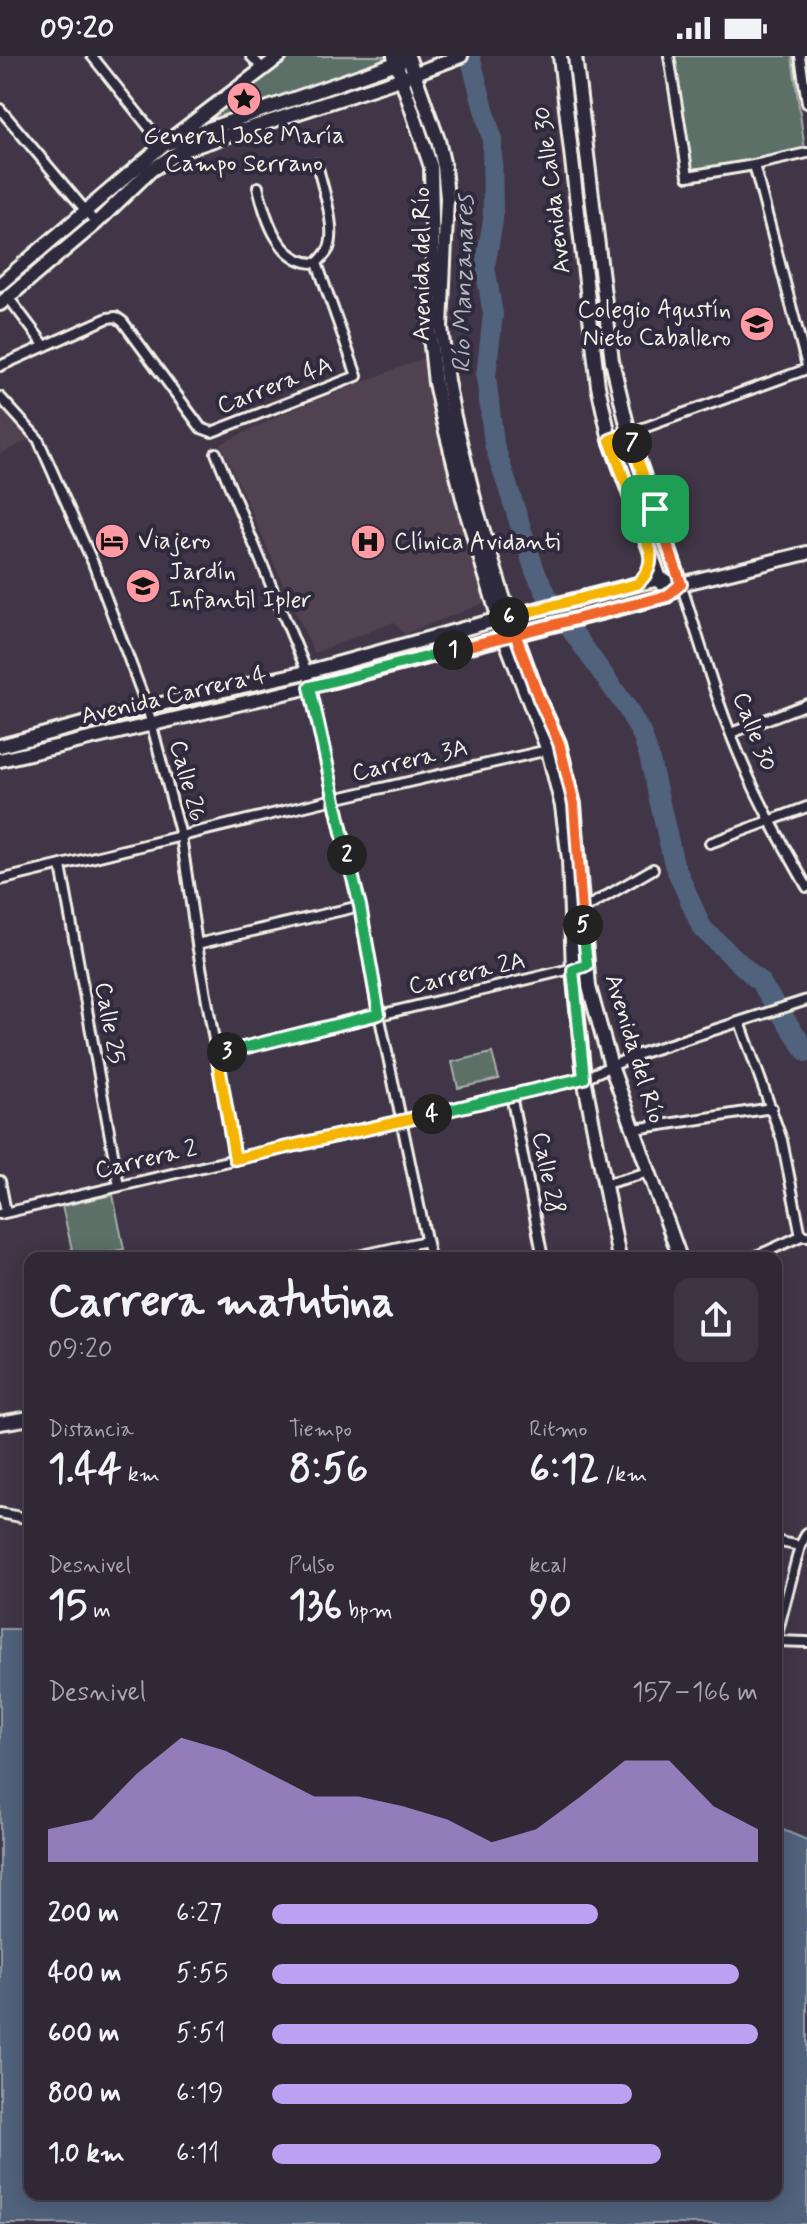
<!DOCTYPE html>
<html lang="es">
<meta charset="utf-8">
<style>
:root{--surface:#312835;--page:#3d3441;--text:#f1f3f6;--muted:#a8a6ad;--line:#4c4450;--accent:#bca0f2}
body{margin:0;font-family:Mynerve,sans-serif;background:var(--page);color:var(--text);height:100vh;display:flex;flex-direction:column;font-size:30px;white-space:nowrap}
*{box-sizing:border-box;margin:0}
p{font-size:26px;color:var(--muted)}
.icon{flex:none;width:44px;height:44px;fill:none;stroke:currentColor;stroke-width:2;stroke-linecap:round;stroke-linejoin:round}
.map{position:relative;flex:1;overflow:hidden}
.side{position:absolute;left:24px;top:1196px;width:758px;height:948px;display:flex;flex-direction:column;background:var(--surface);border-radius:16px;box-shadow:0 4px 20px #0003,0 0 0 2px var(--line)}
.side>*{flex:none}
.pin{position:absolute;display:grid;place-items:center;width:68px;height:68px;color:#fff;margin:-34px;border-radius:16px;box-shadow:0 4px 12px #0006}
.km{position:absolute;width:40px;height:40px;margin:-20px;border-radius:50%;background:#222;color:#fff;font-size:22px;line-height:40px;text-align:center}
.round{display:grid;place-items:center;flex:none;width:84px;height:84px;border-radius:16px;background:var(--page)}
.headline{display:flex;align-items:center;justify-content:space-between;height:136px;padding:0 24px}
h1{font-size:44px;font-weight:800;line-height:60px}
.figures{display:grid;grid-template-columns:repeat(3,1fr);gap:12px;height:136px;padding:8px 24px}
.figures div{display:grid;align-content:center}
.figures b{font-size:40px;font-weight:800}
.figures small{font-size:22px;font-weight:400}
.figures p{font-size:22px}
.chart{height:224px;padding:16px 24px}
.chart p{display:flex;justify-content:space-between}
.chart svg{width:100%;height:144px;margin-top:8px;fill:var(--accent);opacity:.7}
ul{padding:0 24px;list-style:none;font-size:26px}
li{display:grid;grid-template-columns:128px 96px 1fr;align-items:center;height:60px}
li i{height:20px;border-radius:10px;background:var(--accent)}
.status{display:flex;justify-content:space-between;align-items:center;height:56px;padding:0 40px;background:var(--surface);direction:ltr}
.status svg{height:22px;fill:currentColor}
.map>svg:first-child{display:block}
.built{fill:#514351}
.green{fill:#5b6f68;stroke:#a8b0a8;stroke-width:2}
.water{fill:#51627c;stroke:#929ba7;stroke-width:2}
.lines{fill:none;stroke-linecap:round;stroke-linejoin:round}
.river{stroke:#51627c;stroke-width:20}
.street-casing{stroke:#f4f1e8;stroke-width:14}
.secondary-casing{stroke:#f4f1e8;stroke-width:18}
.street{stroke:#2f2a3d;stroke-width:8}
.secondary{stroke:#2f2a3d;stroke-width:12}
.split-1-casing{stroke:#fff;stroke-width:16}
.split-2-casing{stroke:#fff;stroke-width:16}
.split-3-casing{stroke:#fff;stroke-width:16}
.split-4-casing{stroke:#fff;stroke-width:16}
.split-5-casing{stroke:#fff;stroke-width:16}
.split-6-casing{stroke:#fff;stroke-width:16}
.split-7-casing{stroke:#fff;stroke-width:16}
.split-8-casing{stroke:#fff;stroke-width:16}
.split-1{stroke:#f0652b;stroke-width:10}
.split-2{stroke:#22a559;stroke-width:10}
.split-3{stroke:#22a559;stroke-width:10}
.split-4{stroke:#f5b400;stroke-width:10}
.split-5{stroke:#22a559;stroke-width:10}
.split-6{stroke:#f0652b;stroke-width:10}
.split-7{stroke:#f5b400;stroke-width:10}
.split-8{stroke:#f5b400;stroke-width:10}
.labels{text-anchor:middle;dominant-baseline:central;stroke-width:8;stroke-linejoin:round;paint-order:stroke}
.poi-label{font-size:24px;fill:#f4f1e8;stroke:#2f2a3d;text-anchor:start}
.street-label{font-size:24px;fill:#f4f1e8;stroke:#2f2a3d}
.water-label{font-size:26px;font-style:italic;fill:#b3b8bd;stroke:#2f2a3d}
</style>
<div class="status"><b>09:20</b><svg viewBox="0 0 49 12"><path d="M0 12V9h3v3zM5 12V6h3v6zM10 12V3h3v9zM15 12V0h3v12zM26 1h20v11H26zM47 4h2v5h-2z"/></svg></div>
<div class="map">
<svg width="807" height="2168" viewBox="0 0 807 2168">
<rect width="100%" height="100%" fill="#413647"/>
<filter id="ink" filterUnits="userSpaceOnUse"><feTurbulence type="fractalNoise" baseFrequency=".0125" numOctaves="2"/><feDisplacementMap in="SourceGraphic" scale="16" xChannelSelector="R" yChannelSelector="G"/><feConvolveMatrix kernelMatrix="1 2 1 2 8 2 1 2 1" color-interpolation-filters="sRGB"/></filter>
<g filter="url(#ink)">
<g class="built">
<polygon points="424,302 487,546 404,578 394,566 314,597 221,388 289,355"/>
<polygon points="0,346 33,382 0,398"/>
</g>
<g class="green">
<polygon points="288,0 389,0 389,6 198,71 202,63"/>
<polygon points="673,0 792,0 805,94 693,116"/>
<polygon points="492,997 499,1023 458,1032 452,1006"/>
<polygon points="113,1139 124,1193 84,1202 74,1202 62,1150"/>
</g>
<polygon class="water" points="0,1573 30,1573 30,2138 776,2138 776,1771 807,1784 807,2168 0,2168"/>
<g class="lines">
<polyline class="river" points="470,0 492,83 493,164 485,211 493,258 486,320 494,388 535,515 548,541 627,652 642,679 649,700 674,808 702,872 760,926 807,996"/>
<g class="street-casing">
<g id="street">
<polyline points="92,0 163,89"/>
<polyline points="251,0 263,13"/>
<polyline points="669,0 688,120 754,109 807,97"/>
<polyline points="800,0 807,47"/>
<polyline points="0,53 96,167"/>
<polyline points="754,109 807,310"/>
<path d="M 258,131 C 265,160 278,208 317,207"/>
<polyline points="8,241 45,290"/>
<path d="M 0,310 L 108,262 L 116,261 L 123,266 L 201,372 L 212,376 L 357,320 L 317,207 C 321,203 326,198 329,192 C 337,171 322,130 317,108"/>
<polyline points="0,341 38,383 93,507 147,651 181,780 197,888 235,1103"/>
<polyline points="610,384 807,313"/>
<polyline points="216,397 307,616 334,743 360,850 379,958 430,1202"/>
<path d="M 681,528 C 701,589 718,652 744,710 C 762,752 785,792 807,831"/>
<polyline points="731,677 807,648"/>
<polyline points="710,787 807,751"/>
<polyline points="61,810 119,1130"/>
<polyline points="0,824 334,743 548,694"/>
<polyline points="582,854 653,813"/>
<polyline points="197,888 360,850"/>
<polyline points="740,966 782,1084 801,1180"/>
<polyline points="217,998 587,909"/>
<polyline points="511,1039 543,1202"/>
<polyline points="635,1073 772,1052"/>
<polyline points="0,1125 6,1156"/>
<polyline points="605,1128 649,1116"/>
<polyline points="0,1158 584,1022 639,998 807,944"/>
<polyline points="349,1202 426,1185"/>
<polyline points="752,1202 801,1180 807,1180"/>
<polyline points="0,1457 30,1463"/>
<polyline points="776,1485 800,1490"/>
<polyline points="776,1582 800,1490 807,1477"/>
<polyline points="776,1585 807,1586"/>
</g>
</g>
<g class="secondary-casing">
<g id="secondary">
<polyline points="394,0 431,111 433,209 429,271 435,327 443,364 467,458 504,580 548,694 562,750 569,803 573,914 584,1022 619,1202"/>
<polyline points="408,0 438,84 444,111 447,142 441,271 447,325 454,361 477,455 509,560 539,643 559,687 574,748 589,931 611,1010 680,1202"/>
<polyline points="560,0 598,330 610,384 662,528"/>
<polyline points="575,0 612,305 629,377 681,528"/>
<polyline points="175,80 280,0"/>
<polyline points="0,228 163,89 402,5"/>
<polyline points="0,248 96,167 151,114 180,95 400,23 461,0"/>
<polyline points="0,690 147,651 307,616 499,563 637,528 660,523 681,528"/>
<polyline points="0,704 310,631 667,540 681,528 807,497"/>
<polyline points="0,1367 30,1362"/>
</g>
</g>
<use href="#street" class="street"/>
<use href="#secondary" class="secondary"/>
</g>
</g>
<g class="lines" filter="url(#ink)">
<g class="split-1-casing">
<polyline id="split-1" points="453,594 667,540 681,528 655,453"/>
</g>
<g class="split-2-casing">
<polyline id="split-2" points="347,799 310,631 453,594"/>
</g>
<g class="split-3-casing">
<polyline id="split-3" points="227,996 379,958 360,850 347,799"/>
</g>
<g class="split-4-casing">
<polyline id="split-4" points="227,996 217,998 235,1103 432,1058"/>
</g>
<g class="split-5-casing">
<polyline id="split-5" points="432,1058 584,1022 573,914 587,909 583,869"/>
</g>
<g class="split-6-casing">
<polyline id="split-6" points="509,561 539,643 559,687 574,748 583,869"/>
</g>
<g class="split-7-casing">
<path id="split-7" d="M 509,561 L 637,528 C 648,518 652,509 650,494 L 610,384 L 629,377 L 632,387"/>
</g>
<g class="split-8-casing">
<polyline id="split-8" points="632,387 655,453"/>
</g>
<use href="#split-1" class="split-1"/>
<use href="#split-2" class="split-2"/>
<use href="#split-3" class="split-3"/>
<use href="#split-4" class="split-4"/>
<use href="#split-5" class="split-5"/>
<use href="#split-6" class="split-6"/>
<use href="#split-7" class="split-7"/>
<use href="#split-8" class="split-8"/>
</g>
<defs>
<g id="sight-disc" transform="scale(1.8)"><circle r="9.5" fill="#ff9aa2" stroke="#2f2a3d"/><path d="M0-6L1.8-2.2L6-1.7L2.9 1.2L3.7 5.4L0 3.3L-3.7 5.4L-2.9 1.2L-6-1.7L-1.8-2.2Z" fill="#111"/></g>
<g id="school-disc" transform="scale(1.8)"><circle r="9.5" fill="#ff9aa2" stroke="#2f2a3d"/><path d="M0-5L7-2L0 1L-7-2ZM-4 1L0 2.5L4 1V4Q0 6-4 4Z" fill="#111"/></g>
<g id="hotel-disc" transform="scale(1.8)"><circle r="9.5" fill="#ff9aa2" stroke="#2f2a3d"/><path d="M-6-4.5h1.5V1H6V5H4.5V3h-9V5H-6ZM-4 0a1.8 1.8 0 1 1 3.6 0ZM.5 0V-2.5h3Q6-2.5 6 0Z" fill="#111"/></g>
<g id="hospital-disc" transform="scale(1.8)"><circle r="9.5" fill="#ff9aa2" stroke="#2f2a3d"/><path d="M-5-5h3v3.5h4V-5h3V5h-3V1.5h-4V5h-3Z" fill="#111"/></g>
</defs>
<g fill-rule="evenodd">
<use href="#sight-disc" x="244" y="43"/>
<use href="#school-disc" x="757" y="268"/>
<use href="#hotel-disc" x="112" y="485"/>
<use href="#hospital-disc" x="368" y="486"/>
<use href="#school-disc" x="143" y="530"/>
</g>
<g class="labels">
<g class="poi-label">
<text x="244" y="80" text-anchor="middle">General Jose María<tspan x="244" dy="28">Campo Serrano</tspan></text>
<text x="731" y="254" text-anchor="end">Colegio Agustín<tspan x="731" dy="28">Nieto Caballero</tspan></text>
<text x="138" y="485">Viajero</text>
<text x="394" y="486">Clínica Avidanti</text>
<text x="169" y="516">Jardín<tspan x="169" dy="28">Infantil Ipler</tspan></text>
</g>
<g class="street-label">
<text transform="translate(553 134) rotate(-97)">Avenida Calle 30</text>
<text transform="translate(422 208) rotate(-90)">Avenida del Río</text>
<text transform="translate(275 330) rotate(-21)">Carrera 4A</text>
<text transform="translate(174 640) rotate(-13)">Avenida Carrera 4</text>
<text transform="translate(754 676) rotate(69)">Calle 30</text>
<text transform="translate(410 705) rotate(-13)">Carrera 3A</text>
<text transform="translate(187 725) rotate(75)">Calle 26</text>
<text transform="translate(467 918) rotate(-13)">Carrera 2A</text>
<text transform="translate(109 967) rotate(80)">Calle 25</text>
<text transform="translate(634 993) rotate(73)">Avenida del Río</text>
<text transform="translate(146 1104) rotate(-13)">Carrera 2</text>
<text transform="translate(547 1117) rotate(79)">Calle 28</text>
</g>
<g class="water-label">
<text transform="translate(464 228) rotate(-89)">Río Manzanares</text>
</g>
</g>
</svg>
<div class="pin" style="left:655px;top:453px;background:#1e9e55"><svg class="icon" aria-label="arrive" viewBox="0 0 24 24"><path d="M6 21V4h12l-3 4 3 4H6"/></svg></div>
<b class="km" style="left:453px;top:594px">1</b>
<b class="km" style="left:347px;top:799px">2</b>
<b class="km" style="left:227px;top:996px">3</b>
<b class="km" style="left:432px;top:1058px">4</b>
<b class="km" style="left:583px;top:869px">5</b>
<b class="km" style="left:509px;top:561px">6</b>
<b class="km" style="left:632px;top:387px">7</b>
<section class="side">
<div class="headline"><div><h1>Carrera matutina</h1><p>09:20</p></div><a class="round"><svg class="icon" aria-label="share" viewBox="0 0 24 24"><path d="M12 15V3M7 8l5-5 5 5M5 13v7h14v-7"/></svg></a></div>
<div class="figures">
<div><p>Distancia</p><b>1.44<small> km</small></b></div>
<div><p>Tiempo</p><b>8:56</b></div>
<div><p>Ritmo</p><b>6:12<small> /km</small></b></div>
</div>
<div class="figures">
<div><p>Desnivel</p><b>15<small> m</small></b></div>
<div><p>Pulso</p><b>136<small> bpm</small></b></div>
<div><p>kcal</p><b>90</b></div>
</div>
<div class="chart"><p><span>Desnivel</span>157–166 m</p>
<svg viewBox="0 0 160 44" preserveAspectRatio="none"><path d="M0 44V34L10 31L20 17L30 6L40 10L50 17L60 24L70 24L80 27L90 31L100 38L110 34L120 24L130 13L140 13L150 27L160 34V44z"/></svg>
</div>
<ul>
<li><b>200 m</b>6:27<i style="width:67%"></i></li>
<li><b>400 m</b>5:55<i style="width:96%"></i></li>
<li><b>600 m</b>5:51<i style="width:100%"></i></li>
<li><b>800 m</b>6:19<i style="width:74%"></i></li>
<li><b>1.0 km</b>6:11<i style="width:80%"></i></li>
</ul>
</section>
</div>
